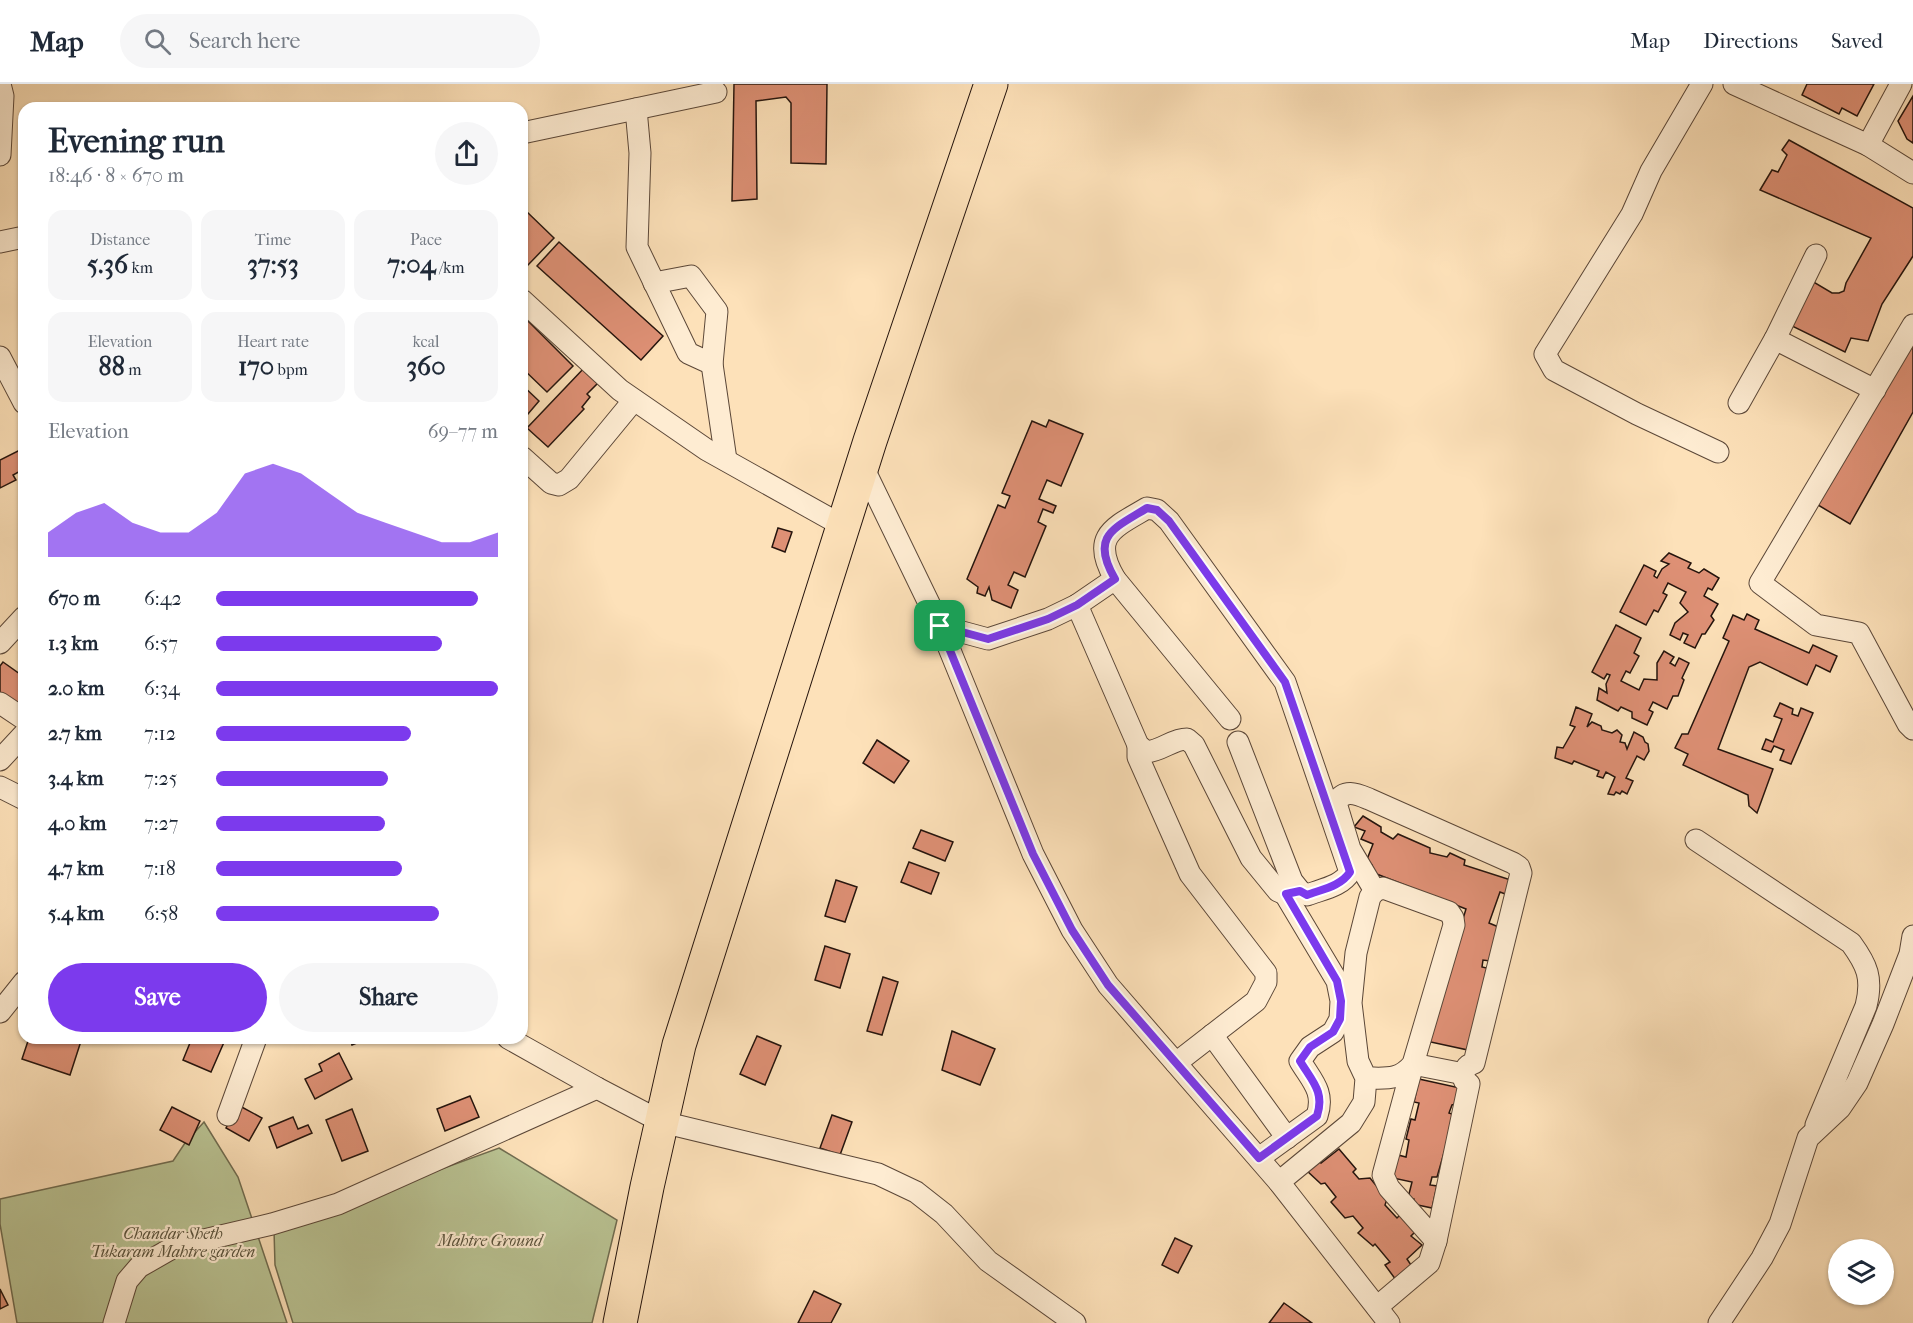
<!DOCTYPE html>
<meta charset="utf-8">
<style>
:root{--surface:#fff;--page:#f6f6f7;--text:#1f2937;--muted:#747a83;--line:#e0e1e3;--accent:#7c3aed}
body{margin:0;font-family:"IM FELL French Canon",serif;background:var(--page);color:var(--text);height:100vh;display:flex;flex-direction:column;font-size:22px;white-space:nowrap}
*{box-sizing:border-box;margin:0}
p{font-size:20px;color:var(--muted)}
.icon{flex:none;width:33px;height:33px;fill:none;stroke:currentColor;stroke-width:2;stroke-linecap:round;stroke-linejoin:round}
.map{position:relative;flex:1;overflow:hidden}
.sheet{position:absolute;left:18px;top:18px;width:510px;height:942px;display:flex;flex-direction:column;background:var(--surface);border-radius:18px;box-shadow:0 2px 4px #0004}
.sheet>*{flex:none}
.tools{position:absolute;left:1828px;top:1155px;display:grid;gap:12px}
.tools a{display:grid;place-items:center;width:66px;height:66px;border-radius:50%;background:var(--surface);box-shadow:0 2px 4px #0004;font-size:30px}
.pin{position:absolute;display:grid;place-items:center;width:51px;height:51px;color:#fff;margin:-26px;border-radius:12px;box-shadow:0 3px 9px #0006}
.round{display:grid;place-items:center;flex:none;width:63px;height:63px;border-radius:32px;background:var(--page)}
.overview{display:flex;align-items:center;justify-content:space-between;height:102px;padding:0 30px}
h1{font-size:33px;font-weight:800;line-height:45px}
.figures{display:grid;grid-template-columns:repeat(3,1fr);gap:9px;height:102px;padding:6px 30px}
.figures div{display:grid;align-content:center;border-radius:15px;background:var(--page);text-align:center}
.figures b{font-size:26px;font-weight:800}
.figures small{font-size:16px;font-weight:400}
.figures p{font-size:16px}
.chart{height:168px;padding:12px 30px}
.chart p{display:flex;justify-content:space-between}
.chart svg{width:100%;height:108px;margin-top:6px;fill:var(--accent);opacity:.7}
.action{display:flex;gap:12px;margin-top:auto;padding:12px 30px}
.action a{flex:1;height:69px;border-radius:36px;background:var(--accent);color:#fff;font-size:24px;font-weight:800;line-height:69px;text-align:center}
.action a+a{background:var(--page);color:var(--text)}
ul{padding:0 30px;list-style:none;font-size:20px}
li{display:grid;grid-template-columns:96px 72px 1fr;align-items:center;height:45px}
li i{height:15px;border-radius:8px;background:var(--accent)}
header{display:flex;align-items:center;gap:36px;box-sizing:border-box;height:84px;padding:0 30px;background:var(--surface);border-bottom:2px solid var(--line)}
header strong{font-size:28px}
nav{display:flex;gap:33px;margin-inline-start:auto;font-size:21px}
.search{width:420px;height:54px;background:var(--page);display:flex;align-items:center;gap:15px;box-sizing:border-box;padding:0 21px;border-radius:33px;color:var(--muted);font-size:22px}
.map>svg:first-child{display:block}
.green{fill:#bac494;stroke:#706c50;stroke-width:1.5}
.building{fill:#de9075;stroke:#25140d;stroke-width:1.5}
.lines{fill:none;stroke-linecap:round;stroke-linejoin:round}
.street-casing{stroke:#5b4738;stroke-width:23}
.primary-casing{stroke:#25140d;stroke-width:35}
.street{stroke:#feecd2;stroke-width:21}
.primary{stroke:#fde1b9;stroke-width:33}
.route-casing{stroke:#fff;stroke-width:12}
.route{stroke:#7c3aed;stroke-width:8}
.labels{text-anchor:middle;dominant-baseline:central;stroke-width:4.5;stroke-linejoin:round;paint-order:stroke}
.park-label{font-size:16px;font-style:italic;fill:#59523c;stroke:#feecd2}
</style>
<header>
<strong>Map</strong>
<div class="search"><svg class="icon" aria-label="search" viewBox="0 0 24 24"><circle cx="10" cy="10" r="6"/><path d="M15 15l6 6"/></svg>Search here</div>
<nav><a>Map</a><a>Directions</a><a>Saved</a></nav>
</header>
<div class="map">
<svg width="1913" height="1239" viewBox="0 0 1913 1239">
<rect width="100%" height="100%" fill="#fde1b9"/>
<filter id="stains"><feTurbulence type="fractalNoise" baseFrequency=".00333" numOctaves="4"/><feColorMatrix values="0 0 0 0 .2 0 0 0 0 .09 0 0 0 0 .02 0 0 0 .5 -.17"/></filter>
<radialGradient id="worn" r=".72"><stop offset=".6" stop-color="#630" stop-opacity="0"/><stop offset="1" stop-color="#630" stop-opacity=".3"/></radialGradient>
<g class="green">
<polygon points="204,1038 238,1093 287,1239 17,1239 0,1140 0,1115 173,1077 185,1059"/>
<polygon points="499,1064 617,1136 592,1239 293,1239 275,1181 274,1146"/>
</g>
<g class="building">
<polygon points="734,0 827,0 826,80 791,79 791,19 786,13 756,17 757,115 732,117"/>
<polygon points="1807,0 1874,0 1857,32 1842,24 1839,30 1802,11"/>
<polygon points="1913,12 1913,59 1907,55 1898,37"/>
<polygon points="1789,56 1913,124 1913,172 1882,220 1868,257 1851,254 1845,268 1792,242 1812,197 1832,209 1839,209 1844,207 1846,199 1871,154 1760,106 1772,86 1778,88 1787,71 1782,66"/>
<polygon points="526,127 554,154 528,181 522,175 522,132"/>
<polygon points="559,158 663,252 641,276 537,182"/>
<polygon points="522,231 573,282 547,308 522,284"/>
<polygon points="1913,252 1913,328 1850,440 1818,421"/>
<polygon points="585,283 600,297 587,310 590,313 582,323 584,325 548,363 527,344"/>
<polygon points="522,301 539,317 522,337"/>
<polygon points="1049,336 1083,350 1061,402 1047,396 1039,415 1056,422 1053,429 1043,425 1038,438 1046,442 1025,493 1014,488 1008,501 1018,506 1011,524 992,516 989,503 985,512 977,509 978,503 967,495 998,421 1005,424 1010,412 1002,409 1032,337 1046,343"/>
<polygon points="24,364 24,385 13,391 16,396 0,404 0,376"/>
<polygon points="778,444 792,448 785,468 772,463"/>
<polygon points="1669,469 1691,479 1688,484 1699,489 1704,485 1719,494 1712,506 1708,504 1704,512 1718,520 1711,532 1714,536 1705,550 1702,550 1695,564 1684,559 1688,551 1683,549 1680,556 1670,551 1675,539 1688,528 1680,519 1686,508 1668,499 1663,509 1667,511 1658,528 1654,526 1646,541 1620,528 1644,481 1656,487 1654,492 1657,494 1662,485 1669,480 1661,477"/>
<polygon points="1747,530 1759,536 1755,545 1809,569 1813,561 1837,572 1830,588 1816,581 1807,601 1760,578 1749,583 1718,665 1773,685 1757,729 1749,722 1748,711 1683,681 1688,670 1675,664 1682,650 1688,650 1729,557 1723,554 1733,531 1744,536"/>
<polygon points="1616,541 1641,554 1634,569 1639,572 1630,589 1626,587 1621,597 1639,606 1644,595 1657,596 1657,579 1664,567 1674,573 1670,579 1675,582 1679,574 1689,579 1682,594 1684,596 1678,612 1673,612 1667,625 1653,618 1649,626 1653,628 1647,641 1632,634 1632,628 1621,623 1618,627 1597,616 1599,604 1607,609 1606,600 1610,591 1607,590 1604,595 1592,588"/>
<polygon points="3,578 24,593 24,626 0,610 0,582"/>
<polygon points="1780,619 1793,625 1792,630 1798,632 1801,624 1813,629 1791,680 1780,676 1784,666 1774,662 1771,668 1762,665 1766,655 1773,658 1782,635 1774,632"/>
<polygon points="1576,623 1592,630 1587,643 1592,638 1601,642 1602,646 1612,649 1617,646 1622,651 1620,658 1625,659 1627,665 1634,648 1643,653 1645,658 1648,660 1649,667 1644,676 1637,672 1626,694 1633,697 1627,710 1622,707 1620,710 1616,708 1614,711 1608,710 1615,693 1606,688 1603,694 1597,692 1599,687 1574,677 1572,680 1555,674 1557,663 1563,664 1575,643 1570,641"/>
<polygon points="877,656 909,677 894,699 863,679"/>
<polygon points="1363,732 1381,743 1381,748 1393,755 1398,750 1430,764 1430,769 1447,773 1450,769 1465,776 1464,781 1517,798 1513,813 1500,808 1489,839 1501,844 1490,877 1483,876 1482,883 1491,885 1468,966 1426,957 1466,825 1369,787 1372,781 1366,778 1373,760 1361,755 1365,747 1354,743"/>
<polygon points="921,746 953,758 945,777 913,764"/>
<polygon points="909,778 939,789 931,810 901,798"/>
<polygon points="836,796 857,803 845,838 825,832"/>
<polygon points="825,862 850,870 840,904 815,896"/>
<polygon points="883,893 898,898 882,951 867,947"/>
<polygon points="952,947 995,965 980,1001 942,986"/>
<polygon points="757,952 781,962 765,1001 740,990"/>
<polygon points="29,954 82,954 70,991 22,975"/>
<polygon points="192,954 220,954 225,956 211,988 183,976"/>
<polygon points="350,954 369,954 352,961"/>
<polygon points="339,969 352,995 315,1015 305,995 322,987 319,980"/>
<polygon points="1419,995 1460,1004 1456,1020 1452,1021 1449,1029 1455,1031 1437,1093 1432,1093 1430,1101 1437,1102 1432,1124 1413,1120 1414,1115 1408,1114 1412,1098 1393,1094 1398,1071 1406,1073 1409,1056 1406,1055 1411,1035 1415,1036 1419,1019 1414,1018"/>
<polygon points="470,1012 479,1033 445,1047 437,1025"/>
<polygon points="238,1021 262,1034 249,1057 226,1044"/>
<polygon points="172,1023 200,1037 189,1061 160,1046"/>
<polygon points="352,1025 368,1067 342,1077 326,1036"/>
<polygon points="832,1031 852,1038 840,1071 820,1064"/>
<polygon points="293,1033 298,1045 308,1041 312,1049 277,1064 269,1043"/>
<polygon points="1339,1065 1356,1085 1353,1088 1359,1095 1370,1094 1387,1115 1385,1121 1397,1134 1401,1130 1416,1147 1411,1152 1422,1161 1407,1175 1413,1184 1396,1196 1385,1181 1390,1178 1375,1160 1373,1162 1358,1149 1363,1144 1353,1132 1345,1134 1331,1118 1336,1113 1325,1099 1321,1100 1305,1085 1317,1076 1321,1079"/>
<polygon points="1175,1154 1192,1162 1178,1189 1162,1181"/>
<polygon points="0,1205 8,1221 0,1225"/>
<polygon points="814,1207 841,1220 831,1239 798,1239"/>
<polygon points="1284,1219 1312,1239 1269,1239"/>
</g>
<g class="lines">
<g class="street-casing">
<g id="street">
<polyline points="1702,0 1651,87 1632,130 1545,270 1554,286 1637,330 1718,368"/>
<polyline points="1734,0 1868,61"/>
<polyline points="1901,0 1868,61 1913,89"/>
<polyline points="636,25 640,69 637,163 688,269 712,280"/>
<polyline points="522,49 716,8"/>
<polyline points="0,71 3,12 0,0"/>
<polyline points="0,158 24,153"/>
<polyline points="654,199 691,192 717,227 712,280 726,376"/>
<polyline points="522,216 620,306 707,366 843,442"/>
<polyline points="1913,241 1760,499 1816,541 1859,549 1908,640 1913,645"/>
<polyline points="1775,255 1816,171"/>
<polyline points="0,273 24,319"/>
<polyline points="1739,319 1775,255 1875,306"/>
<polyline points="522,373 551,399 559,401 569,395 634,316"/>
<polyline points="862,381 940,542 1033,770 1072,846 1108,901 1279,1098 1389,1239"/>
<polyline points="1115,495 1230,635"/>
<path d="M 1077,521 L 1138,661 L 1146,668 C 1162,667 1172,655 1187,655 L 1194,661 L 1251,774 L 1278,807 L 1285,810 L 1300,807"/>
<path d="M 940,542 L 988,555 L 1048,535 L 1077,521 L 1115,495 C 1090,452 1113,444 1147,424 L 1157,426 L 1169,437 L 1285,598 L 1350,788 C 1342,802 1323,805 1307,811 L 1300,807 L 1292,797 L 1238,658"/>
<polyline points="0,559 24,533"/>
<polyline points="0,619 24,635"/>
<polyline points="1138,661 1138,673 1190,790 1266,889 1266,898 1256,917 1176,979"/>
<polyline points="0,676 24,650"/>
<polyline points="0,703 24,715"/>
<path d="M 1696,756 L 1851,859 C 1867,881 1873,894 1866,922 L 1816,1041"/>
<path d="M 1375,807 L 1350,765 L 1336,719 C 1344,704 1357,710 1369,715 L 1513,779 L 1519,783 L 1521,789 L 1474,979 C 1466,981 1462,988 1464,996 L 1469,1000 L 1436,1157 L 1429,1179 L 1377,1223"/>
<polyline points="0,928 24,898"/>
<polyline points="1212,951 1287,1054"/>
<polyline points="508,954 597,1004 662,1038 878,1090 916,1108 944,1130 988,1177 1075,1239"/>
<polyline points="228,1031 256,954"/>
<path d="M 1259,1074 L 1317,1032 C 1325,1008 1312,997 1300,977 L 1310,963 L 1333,948 L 1340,935 L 1341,917 L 1337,897 L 1285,810"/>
<path d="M 1279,1098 L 1351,1039 L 1364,1018 L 1366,994 L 1358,977 L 1351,919 L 1356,869 L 1370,813 L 1375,807 L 1383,804 L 1449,828 L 1453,834 L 1454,841 L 1413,980 C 1399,997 1386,994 1366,994"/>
<polyline points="1436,1157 1389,1104 1383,1091 1413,980 1464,990"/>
<polyline points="114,1239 127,1197 139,1183 174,1163 272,1140 338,1120 597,1004"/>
<polyline points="1719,1239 1762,1174 1780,1140 1808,1054 1840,1024 1857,999 1883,940 1910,870 1913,852"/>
</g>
</g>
<g class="primary-casing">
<polyline id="primary" points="620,1239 647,1103 679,961 870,357 991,0"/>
</g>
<use href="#street" class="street"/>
<use href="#primary" class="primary"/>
</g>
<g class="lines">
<g class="route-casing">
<path id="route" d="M 1147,424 L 1157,426 L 1169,437 L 1285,598 L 1350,788 C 1341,802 1323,805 1307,811 L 1300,807 L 1286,810 L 1337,897 L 1341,917 L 1340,935 L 1333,948 L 1310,963 L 1300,977 C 1312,997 1325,1008 1317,1032 L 1259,1074 L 1108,901 L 1072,846 L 1033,770 L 940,542 L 988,555 L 1048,535 L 1077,521 L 1115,495 C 1090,452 1113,445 1147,424 Z"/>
</g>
<use href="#route" class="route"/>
</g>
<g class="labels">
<g class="park-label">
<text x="173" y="1149">Chandar Sheth<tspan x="173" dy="18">Tukaram Mahtre garden</tspan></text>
<text x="490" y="1156">Mahtre Ground</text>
</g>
</g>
<rect width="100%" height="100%" filter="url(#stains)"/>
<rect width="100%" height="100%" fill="url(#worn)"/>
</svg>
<div class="tools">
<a><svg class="icon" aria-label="layers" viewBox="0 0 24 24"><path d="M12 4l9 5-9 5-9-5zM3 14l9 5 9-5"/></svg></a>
</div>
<div class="pin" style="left:940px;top:542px;background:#1e9e55"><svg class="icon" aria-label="arrive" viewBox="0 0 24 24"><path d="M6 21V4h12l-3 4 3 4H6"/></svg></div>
<section class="sheet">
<div class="overview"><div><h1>Evening run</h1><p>18:46 · 8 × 670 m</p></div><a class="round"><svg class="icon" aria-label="share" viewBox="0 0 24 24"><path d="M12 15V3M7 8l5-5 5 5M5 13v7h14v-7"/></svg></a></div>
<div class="figures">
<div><p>Distance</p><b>5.36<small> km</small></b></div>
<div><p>Time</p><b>37:53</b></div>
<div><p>Pace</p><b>7:04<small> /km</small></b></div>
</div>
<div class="figures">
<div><p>Elevation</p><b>88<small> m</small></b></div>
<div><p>Heart rate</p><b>170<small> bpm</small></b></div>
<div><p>kcal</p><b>360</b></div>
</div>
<div class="chart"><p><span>Elevation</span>69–77 m</p>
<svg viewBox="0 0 160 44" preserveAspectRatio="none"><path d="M0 44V34L10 26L20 22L30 30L40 34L50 34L60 26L70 10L80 6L90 10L100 18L110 26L120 30L130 34L140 38L150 38L160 34V44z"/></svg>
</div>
<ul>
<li><b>670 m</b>6:42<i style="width:93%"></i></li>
<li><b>1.3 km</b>6:57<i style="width:80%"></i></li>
<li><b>2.0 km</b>6:34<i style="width:100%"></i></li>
<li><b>2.7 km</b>7:12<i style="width:69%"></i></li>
<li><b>3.4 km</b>7:25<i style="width:61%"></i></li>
<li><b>4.0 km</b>7:27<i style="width:60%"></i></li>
<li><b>4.7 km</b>7:18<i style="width:66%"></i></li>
<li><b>5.4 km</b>6:58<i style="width:79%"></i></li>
</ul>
<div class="action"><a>Save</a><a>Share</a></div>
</section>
</div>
